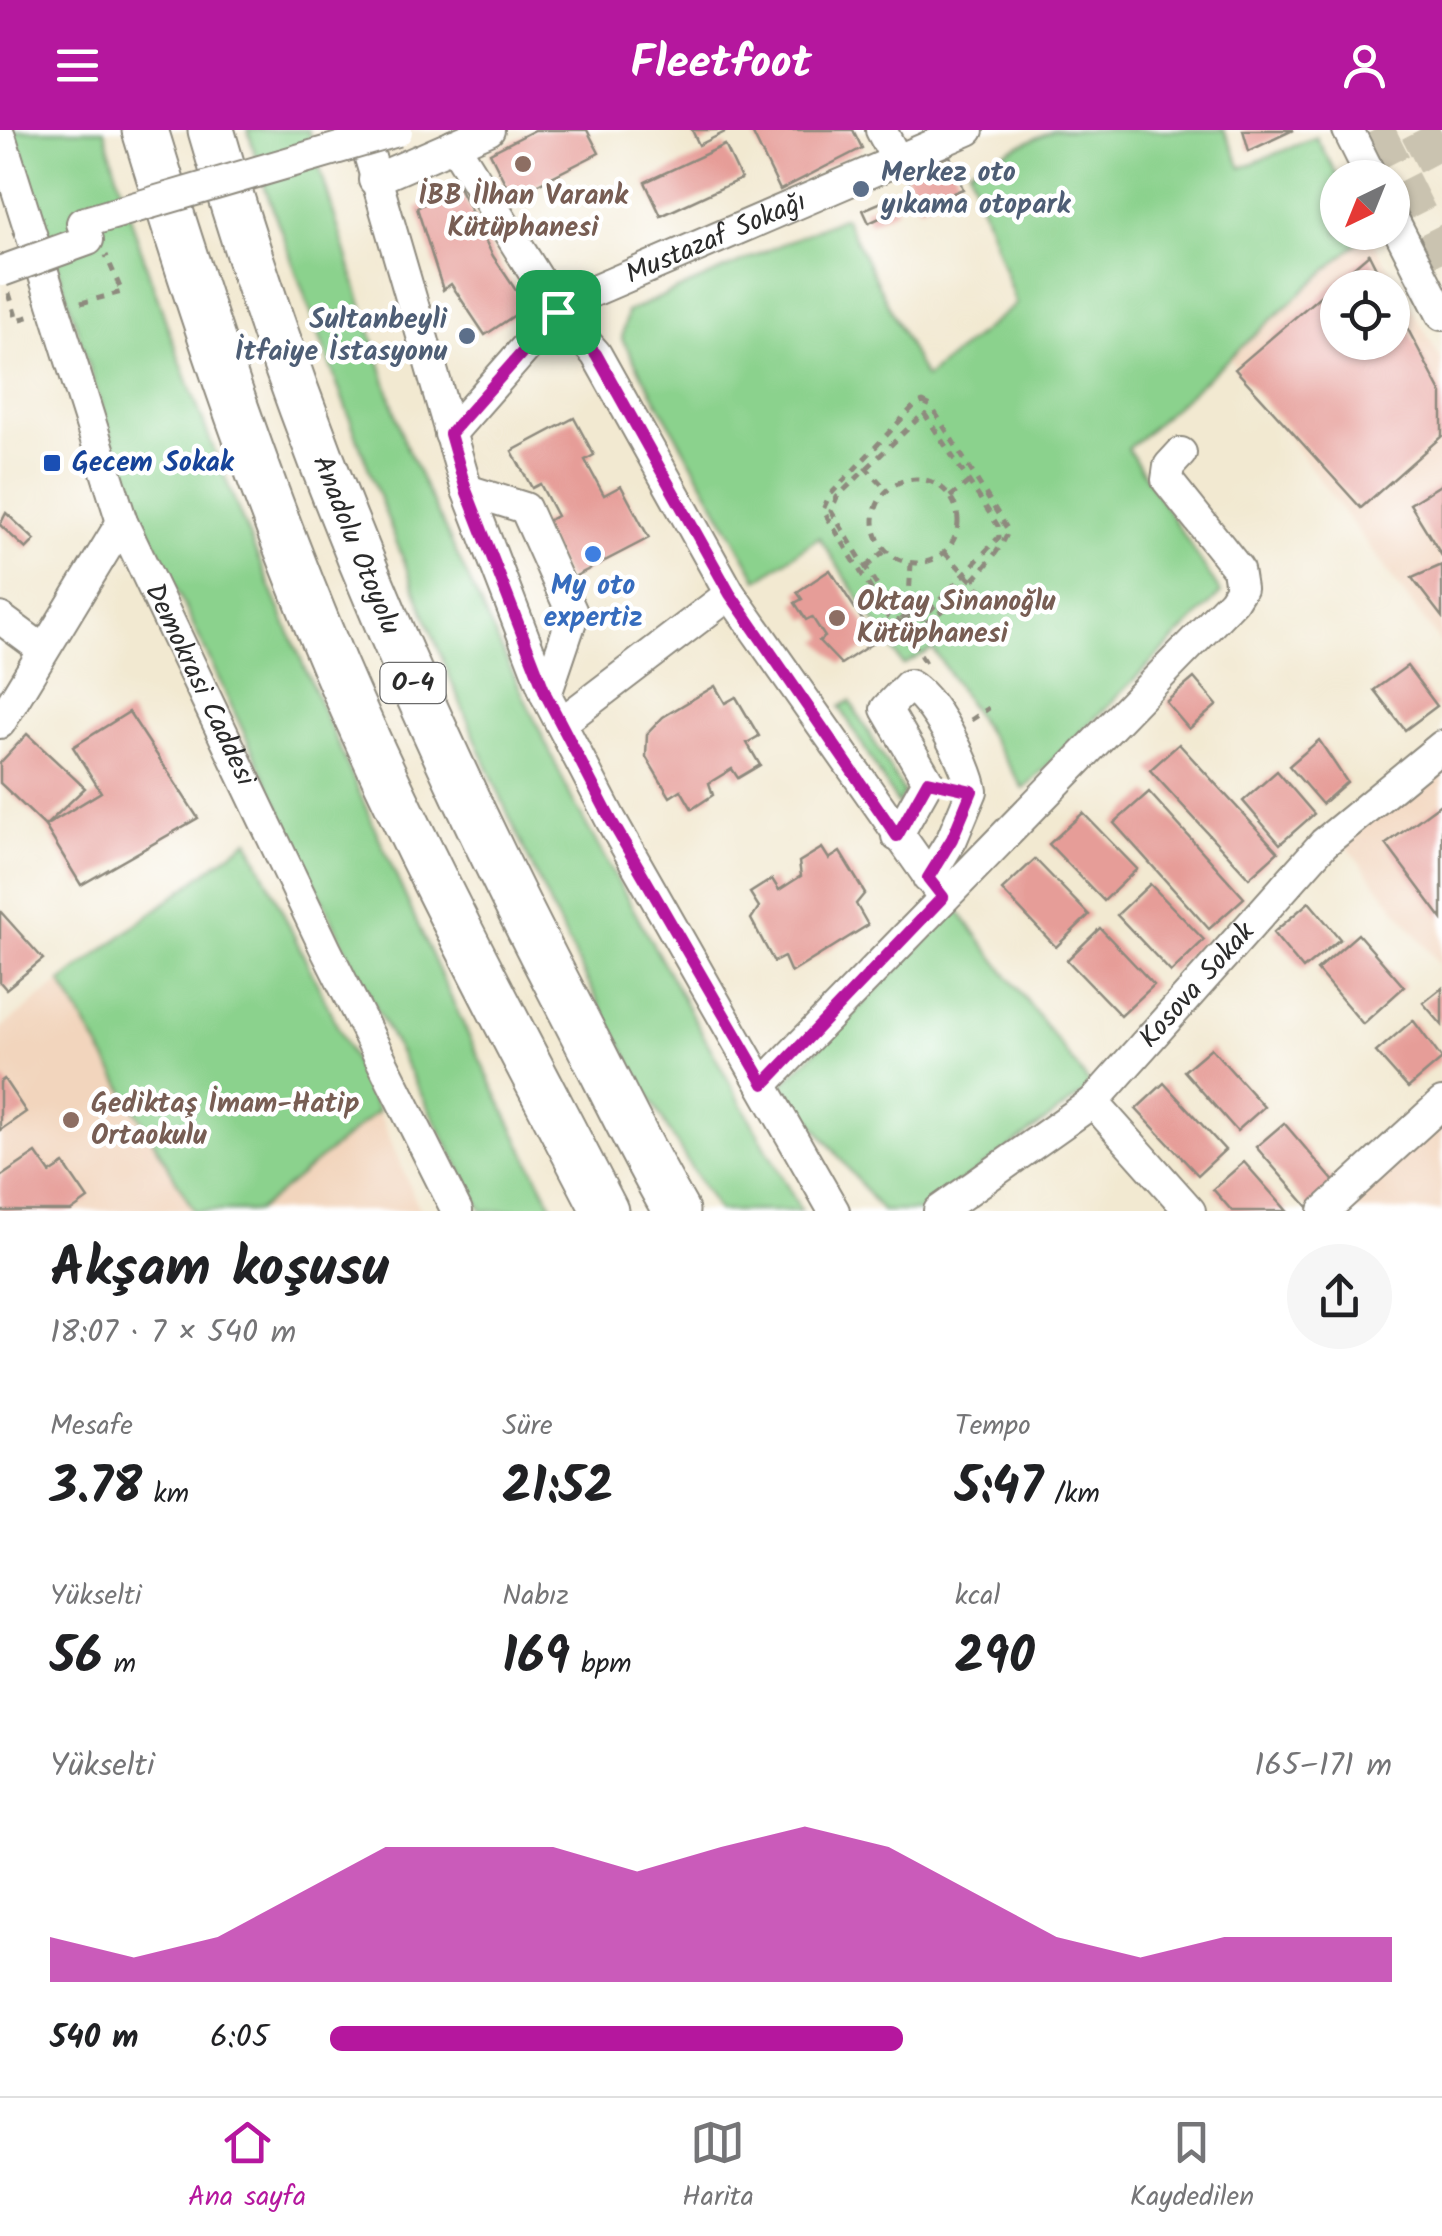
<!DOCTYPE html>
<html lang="tr">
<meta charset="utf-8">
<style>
:root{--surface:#fff;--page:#f6f6f6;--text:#202124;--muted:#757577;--line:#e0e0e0;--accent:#b5179e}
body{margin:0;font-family:Kalam,sans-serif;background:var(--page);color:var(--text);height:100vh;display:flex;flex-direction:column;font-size:38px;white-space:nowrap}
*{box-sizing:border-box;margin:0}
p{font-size:32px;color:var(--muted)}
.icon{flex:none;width:55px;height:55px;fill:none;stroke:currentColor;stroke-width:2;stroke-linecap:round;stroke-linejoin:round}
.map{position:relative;height:1081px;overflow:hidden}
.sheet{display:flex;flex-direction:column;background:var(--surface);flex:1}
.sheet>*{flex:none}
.needle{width:65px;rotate:223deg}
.fabs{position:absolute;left:1320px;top:30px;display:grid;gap:20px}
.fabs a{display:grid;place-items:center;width:90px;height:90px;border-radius:50%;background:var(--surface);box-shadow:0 2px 8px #0004;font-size:50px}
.pin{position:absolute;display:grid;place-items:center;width:85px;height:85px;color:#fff;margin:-42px;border-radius:20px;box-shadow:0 5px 15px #0006}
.round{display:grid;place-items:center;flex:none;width:105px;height:105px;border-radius:52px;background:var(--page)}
.headline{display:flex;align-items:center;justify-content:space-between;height:170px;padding:0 50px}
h1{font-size:55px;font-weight:600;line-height:75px}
.stats{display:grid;grid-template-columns:repeat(3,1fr);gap:15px;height:170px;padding:10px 50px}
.stats div{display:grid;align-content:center}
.stats b{font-size:50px;font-weight:600}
.stats small{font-size:28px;font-weight:400}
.stats p{font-size:28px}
.chart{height:280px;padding:20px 50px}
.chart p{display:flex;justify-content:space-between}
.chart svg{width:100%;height:180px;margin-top:10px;fill:var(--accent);opacity:.7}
ul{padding:0 50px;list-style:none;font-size:32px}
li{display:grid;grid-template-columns:160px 120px 1fr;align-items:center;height:75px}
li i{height:25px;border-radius:12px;background:var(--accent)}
header{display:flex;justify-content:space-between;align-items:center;height:130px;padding:0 50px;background:var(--accent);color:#fff;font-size:45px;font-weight:600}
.menu{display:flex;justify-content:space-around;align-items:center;height:140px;border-top:2px solid var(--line);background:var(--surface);font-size:28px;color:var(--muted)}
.menu a{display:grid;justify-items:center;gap:5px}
.menu .selected{color:var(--accent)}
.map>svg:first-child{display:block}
.built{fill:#f2d5bd;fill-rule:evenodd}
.green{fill:#8bd28d;stroke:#5b7e5c;stroke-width:2.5}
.building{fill:#e69d98}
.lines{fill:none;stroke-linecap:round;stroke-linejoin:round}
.major-tunnel{stroke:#cac3b0;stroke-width:38;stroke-dasharray:38 19;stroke-linecap:butt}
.minor-casing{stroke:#8e8a7e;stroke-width:34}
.highway-casing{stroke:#8e8a7e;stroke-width:49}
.path{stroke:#8e8a7e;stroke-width:5;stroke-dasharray:8 8;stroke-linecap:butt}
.minor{stroke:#fff;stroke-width:30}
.highway{stroke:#fff;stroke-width:45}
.minor-bridge-casing{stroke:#8e8a7e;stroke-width:34;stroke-linecap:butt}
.minor-bridge{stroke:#fff;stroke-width:30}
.route-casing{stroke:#fff;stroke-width:20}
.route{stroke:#b5179e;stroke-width:12}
.education-dot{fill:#8d6e63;stroke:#fff;stroke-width:4}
.service-dot{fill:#5c6f8a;stroke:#fff;stroke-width:4}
.transit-dot{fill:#1a4fb4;stroke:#fff;stroke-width:4}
.shop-dot{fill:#3f7fe0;stroke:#fff;stroke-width:4}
.labels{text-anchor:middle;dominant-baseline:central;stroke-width:9;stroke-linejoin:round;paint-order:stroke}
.shield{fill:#fff;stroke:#6b6b6b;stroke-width:2.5}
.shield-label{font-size:25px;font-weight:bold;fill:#2b2b2b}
.service-label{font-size:28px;font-weight:bold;fill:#4e5e75;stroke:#fff;text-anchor:start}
.education-label{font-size:28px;font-weight:bold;fill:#785e54;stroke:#fff;text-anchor:start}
.street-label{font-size:28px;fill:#2b2b2b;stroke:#fff}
.transit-label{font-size:28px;font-weight:bold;fill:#164399;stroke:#fff;text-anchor:start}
.shop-label{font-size:28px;font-weight:bold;fill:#366cbe;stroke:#fff}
</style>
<header><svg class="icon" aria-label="menu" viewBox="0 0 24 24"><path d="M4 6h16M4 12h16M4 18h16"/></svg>Fleetfoot<svg class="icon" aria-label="person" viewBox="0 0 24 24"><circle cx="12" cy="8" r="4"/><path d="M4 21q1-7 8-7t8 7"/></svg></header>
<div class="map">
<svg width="1442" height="1081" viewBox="0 0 1442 1081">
<rect width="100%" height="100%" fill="#fff"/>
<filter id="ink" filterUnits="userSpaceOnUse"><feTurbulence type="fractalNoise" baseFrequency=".01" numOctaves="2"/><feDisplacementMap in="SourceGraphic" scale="20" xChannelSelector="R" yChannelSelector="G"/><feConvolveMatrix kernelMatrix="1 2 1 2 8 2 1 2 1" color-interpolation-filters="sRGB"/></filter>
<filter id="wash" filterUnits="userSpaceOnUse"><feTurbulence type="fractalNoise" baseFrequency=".0048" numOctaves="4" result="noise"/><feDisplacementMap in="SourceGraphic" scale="40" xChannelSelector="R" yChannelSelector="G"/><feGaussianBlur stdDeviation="2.25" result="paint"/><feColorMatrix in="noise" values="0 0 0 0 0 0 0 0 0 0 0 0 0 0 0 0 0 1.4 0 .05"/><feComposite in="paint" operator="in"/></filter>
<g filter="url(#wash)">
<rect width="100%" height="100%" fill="#f2e9d1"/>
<g class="built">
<path d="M 1368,103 L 1442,231 L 1442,515 L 1230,229 ZM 1338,158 L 1392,158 L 1392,212 L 1338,212 Z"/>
<polygon points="1442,608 1442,838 1346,715"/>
<polygon points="61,852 194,1081 0,1081 0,899"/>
<polygon points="1442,951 1442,1081 1307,1081"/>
<polygon points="378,981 420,1081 257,1081"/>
</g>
<g class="green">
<path d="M 14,0 L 104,0 C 162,204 244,399 329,594 C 401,757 472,922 555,1081 L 482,1081 L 347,822 L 123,345 Z"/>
<path d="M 248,0 L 308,0 L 405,314 L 572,669 L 801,1081 L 718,1081 C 515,763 392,402 262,49 Z"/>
<polygon points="1053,0 1224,0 1241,38 1316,7 1338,47 1338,102 1368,103 1128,319 1221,463 1024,659 933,519 903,535 819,407 758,450 622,209 627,182 844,87 925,248 1016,174 969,39"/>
<polygon points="850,571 904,663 898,675 840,577"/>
<polygon points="248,710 378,981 257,1081 194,1081 61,852"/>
<polygon points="957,779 1092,957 922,1081 882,1081 782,955"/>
</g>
<g id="blocks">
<g class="building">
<polygon points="535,0 587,0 599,23 512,67 490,23"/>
<polygon points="692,0 729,0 699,15"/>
<polygon points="755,0 853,0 862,18 780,60 752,2"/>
<polygon points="1243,0 1293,0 1249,21"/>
<polygon points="725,15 741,49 661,86 645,52"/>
<polygon points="950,26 963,59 919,77 905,43"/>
<polygon points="458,55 493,126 527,177 485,205 451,154 443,160 417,78"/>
<polygon points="891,68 897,80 869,93 863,80"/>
<polygon points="1369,124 1386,158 1338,158 1338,212 1392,212 1392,169 1442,264 1442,306 1361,378 1235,239"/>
<polygon points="574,288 594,325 585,330 604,365 621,356 649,408 568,450 539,395 557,386 540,354 532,358 512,321"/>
<polygon points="1442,354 1442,426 1410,374"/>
<polygon points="6,383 35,410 26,419 0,395"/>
<polygon points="1442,435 1442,487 1412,448"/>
<polygon points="830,440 876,511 841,534 819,511 825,507 812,487 806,490 795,473 802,469 797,462"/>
<polygon points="1407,536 1437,576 1405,600 1374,560"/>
<polygon points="1194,548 1217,575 1189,599 1166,572"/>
<polygon points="715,556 725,573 736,567 759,606 747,613 760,635 738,648 732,639 709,653 713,665 692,679 681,660 670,667 646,627 647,604 663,587"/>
<polygon points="129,582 198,688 81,755 45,696 101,662 73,617"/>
<polygon points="27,604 85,658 45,696 0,653 0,633"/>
<polygon points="1319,610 1347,652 1322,674 1289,636"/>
<polygon points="1179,614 1278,722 1249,748 1150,640"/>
<polygon points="1277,641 1314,684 1280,714 1243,671"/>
<polygon points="1149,662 1244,768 1209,799 1114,693"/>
<polygon points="1442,673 1442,789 1386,714"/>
<polygon points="1083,683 1137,739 1104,771 1049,714"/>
<polygon points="822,718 829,729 840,722 865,763 856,774 868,795 791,843 784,827 774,832 751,789 759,777 750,763 772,749 779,760 801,746 799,732"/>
<polygon points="1035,729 1089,785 1056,817 1002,760"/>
<polygon points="1150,754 1204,810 1171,842 1117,785"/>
<polygon points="1309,772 1340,809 1303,839 1273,803"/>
<polygon points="0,781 43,829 6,859 0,852"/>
<polygon points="1100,798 1154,855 1121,886 1067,830"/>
<polygon points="1358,804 1404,857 1363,894 1317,840"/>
<polygon points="1442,858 1442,895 1423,873"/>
<polygon points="1413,890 1442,929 1408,958 1376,922"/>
<polygon points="1211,918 1264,977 1237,1001 1184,941"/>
<polygon points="4,949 26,982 0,1000 0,952"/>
<polygon points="1164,953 1225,1020 1198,1045 1136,979"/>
<polygon points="1284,993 1336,1054 1309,1078 1256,1017"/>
<polygon points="36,1023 50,1043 64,1034 88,1069 71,1081 0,1081 0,1047"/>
<polygon points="1244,1032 1287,1081 1232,1081 1213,1059"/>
</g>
</g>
</g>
<g filter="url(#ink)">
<use href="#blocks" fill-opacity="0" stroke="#8e8a7e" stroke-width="2.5"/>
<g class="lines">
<g class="major-tunnel">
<polyline points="1375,0 1442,133"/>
<polyline points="1419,0 1442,44"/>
</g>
<g class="minor-casing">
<g id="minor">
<polyline points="362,0 467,360 546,565 611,690 834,1081"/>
<polyline points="881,0 897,30"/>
<polyline points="1348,0 1372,48"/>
<path id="s1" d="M 0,6 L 122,392 L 326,820 L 457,1081"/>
<polyline points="454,15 558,181 596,224 730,464 943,767"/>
<polyline points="374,50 489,0"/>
<polyline points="1392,87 1442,185"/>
<path id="s2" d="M 450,304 L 558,181 L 575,169 L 968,0"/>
<polyline points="467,360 525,378 573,485 546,565"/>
<polyline points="0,488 42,519"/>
<polyline points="0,593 122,392"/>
<polyline points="561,593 730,464"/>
<path d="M 897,706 L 928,651 L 886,579 L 909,555 C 933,567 968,635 972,661 L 952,709 L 928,748"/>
<polyline points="763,954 1233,471 1241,458 1238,439 1167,350 1169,336 1181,323"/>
<polyline points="1093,972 1190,1081"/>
<path id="s3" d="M 939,1081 L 1093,972 L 1324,713 L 1442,616"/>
<polyline points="1324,1081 1442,973"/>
</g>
</g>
<g class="highway-casing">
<g id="highway">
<path d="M 145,0 C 200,181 261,363 335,537 C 415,723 512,901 605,1081"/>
<path id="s4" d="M 211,0 C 298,304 425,600 571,880 C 606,947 638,1016 676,1081"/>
</g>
</g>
<g class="path">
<polyline points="9,163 17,190 32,186"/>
<polyline points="81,173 122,162 106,125"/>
<path d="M 923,272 L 931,276 L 1008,400 C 1005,421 936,494 916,497 L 888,487 L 823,380 L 829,366 L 914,276 Z"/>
<polygon points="924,283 998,396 999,407 923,488 907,489 892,480 831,381 837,367"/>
<polyline points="865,337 887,360"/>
<circle cx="916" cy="391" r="42"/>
<polyline points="950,367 971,350"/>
<polyline points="944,422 982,461"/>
<polyline points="911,433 907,504 924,531 920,533"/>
<polyline points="866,437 884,422"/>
<polyline points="971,590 989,578"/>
</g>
<use href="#minor" class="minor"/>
<use href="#highway" class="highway"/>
<g class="minor-bridge-casing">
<polyline id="minor-bridge" points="2,141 88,110 82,93 397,1"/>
</g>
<use href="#minor-bridge" class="minor-bridge"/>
</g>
</g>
<g class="lines" filter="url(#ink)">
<g class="route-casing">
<polygon id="route" points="558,182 596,224 730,464 897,706 928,651 972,661 952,709 928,748 943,767 764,954 611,690 546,565 466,360 450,304"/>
</g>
<use href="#route" class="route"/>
</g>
<g class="education-dot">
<circle cx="523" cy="34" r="10"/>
<circle cx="837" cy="488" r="10"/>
<circle cx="71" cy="990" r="10"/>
</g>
<g class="service-dot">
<circle cx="861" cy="59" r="10"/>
<circle cx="467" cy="206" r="10"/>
</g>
<rect class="transit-dot" x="42" y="323" width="20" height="20" rx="5"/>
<circle class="shop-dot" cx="593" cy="424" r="10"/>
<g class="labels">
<rect class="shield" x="380.5" y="533" width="65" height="40" rx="8"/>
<g class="shield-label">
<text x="413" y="553">O-4</text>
</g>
<g class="service-label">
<text x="881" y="43">Merkez oto<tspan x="881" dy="32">yıkama otopark</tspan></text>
<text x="447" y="190" text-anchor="end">Sultanbeyli<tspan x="447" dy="32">İtfaiye İstasyonu</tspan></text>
</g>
<g class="education-label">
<text x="523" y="66" text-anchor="middle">İBB İlhan Varank<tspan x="523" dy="32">Kütüphanesi</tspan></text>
<text x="857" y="472">Oktay Sinanoğlu<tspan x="857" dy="32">Kütüphanesi</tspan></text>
<text x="91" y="974">Gediktaş İmam-Hatip<tspan x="91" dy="32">Ortaokulu</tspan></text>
</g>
<g class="street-label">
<text stroke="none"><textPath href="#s2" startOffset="338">Mustazaf Sokağı</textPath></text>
<text stroke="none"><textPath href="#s4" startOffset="440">Anadolu Otoyolu</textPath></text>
<text stroke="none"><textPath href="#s1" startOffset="585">Demokrasi Caddesi</textPath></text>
<text stroke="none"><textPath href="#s3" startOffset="345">Kosova Sokak</textPath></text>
</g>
<g class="transit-label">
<text x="72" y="333">Gecem Sokak</text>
</g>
<g class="shop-label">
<text x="593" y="456">My oto<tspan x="593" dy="32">expertiz</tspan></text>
</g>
</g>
</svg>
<div class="fabs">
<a><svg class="needle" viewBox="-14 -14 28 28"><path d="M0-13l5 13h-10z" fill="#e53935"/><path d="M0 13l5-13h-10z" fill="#757577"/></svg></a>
<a><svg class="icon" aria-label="locate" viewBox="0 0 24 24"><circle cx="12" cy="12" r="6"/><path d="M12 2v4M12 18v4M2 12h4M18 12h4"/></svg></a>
</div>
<div class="pin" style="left:558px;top:182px;background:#1e9e55"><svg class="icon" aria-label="arrive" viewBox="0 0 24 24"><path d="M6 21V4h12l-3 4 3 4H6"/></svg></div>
</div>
<section class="sheet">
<div class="headline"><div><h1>Akşam koşusu</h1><p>18:07 · 7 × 540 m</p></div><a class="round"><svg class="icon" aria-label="share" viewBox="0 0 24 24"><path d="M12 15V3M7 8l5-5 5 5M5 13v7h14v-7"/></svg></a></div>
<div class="stats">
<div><p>Mesafe</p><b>3.78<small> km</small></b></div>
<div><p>Süre</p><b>21:52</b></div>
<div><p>Tempo</p><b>5:47<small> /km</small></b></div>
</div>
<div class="stats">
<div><p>Yükselti</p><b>56<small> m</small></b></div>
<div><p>Nabız</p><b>169<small> bpm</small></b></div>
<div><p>kcal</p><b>290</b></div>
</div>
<div class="chart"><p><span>Yükselti</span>165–171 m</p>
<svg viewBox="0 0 160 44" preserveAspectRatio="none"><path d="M0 44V33L10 38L20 33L30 22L40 11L50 11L60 11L70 17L80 11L90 6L100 11L110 22L120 33L130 38L140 33L150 33L160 33V44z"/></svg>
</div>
<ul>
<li><b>540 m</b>6:05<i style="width:54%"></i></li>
</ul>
</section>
<nav class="menu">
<a class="selected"><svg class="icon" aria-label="home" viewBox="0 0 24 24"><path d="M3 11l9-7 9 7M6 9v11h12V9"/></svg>Ana sayfa</a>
<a><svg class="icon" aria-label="map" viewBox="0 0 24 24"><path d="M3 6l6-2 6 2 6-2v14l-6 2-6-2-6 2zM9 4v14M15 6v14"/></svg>Harita</a>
<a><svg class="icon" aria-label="saved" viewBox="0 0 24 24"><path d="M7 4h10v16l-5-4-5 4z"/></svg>Kaydedilen</a>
</nav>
